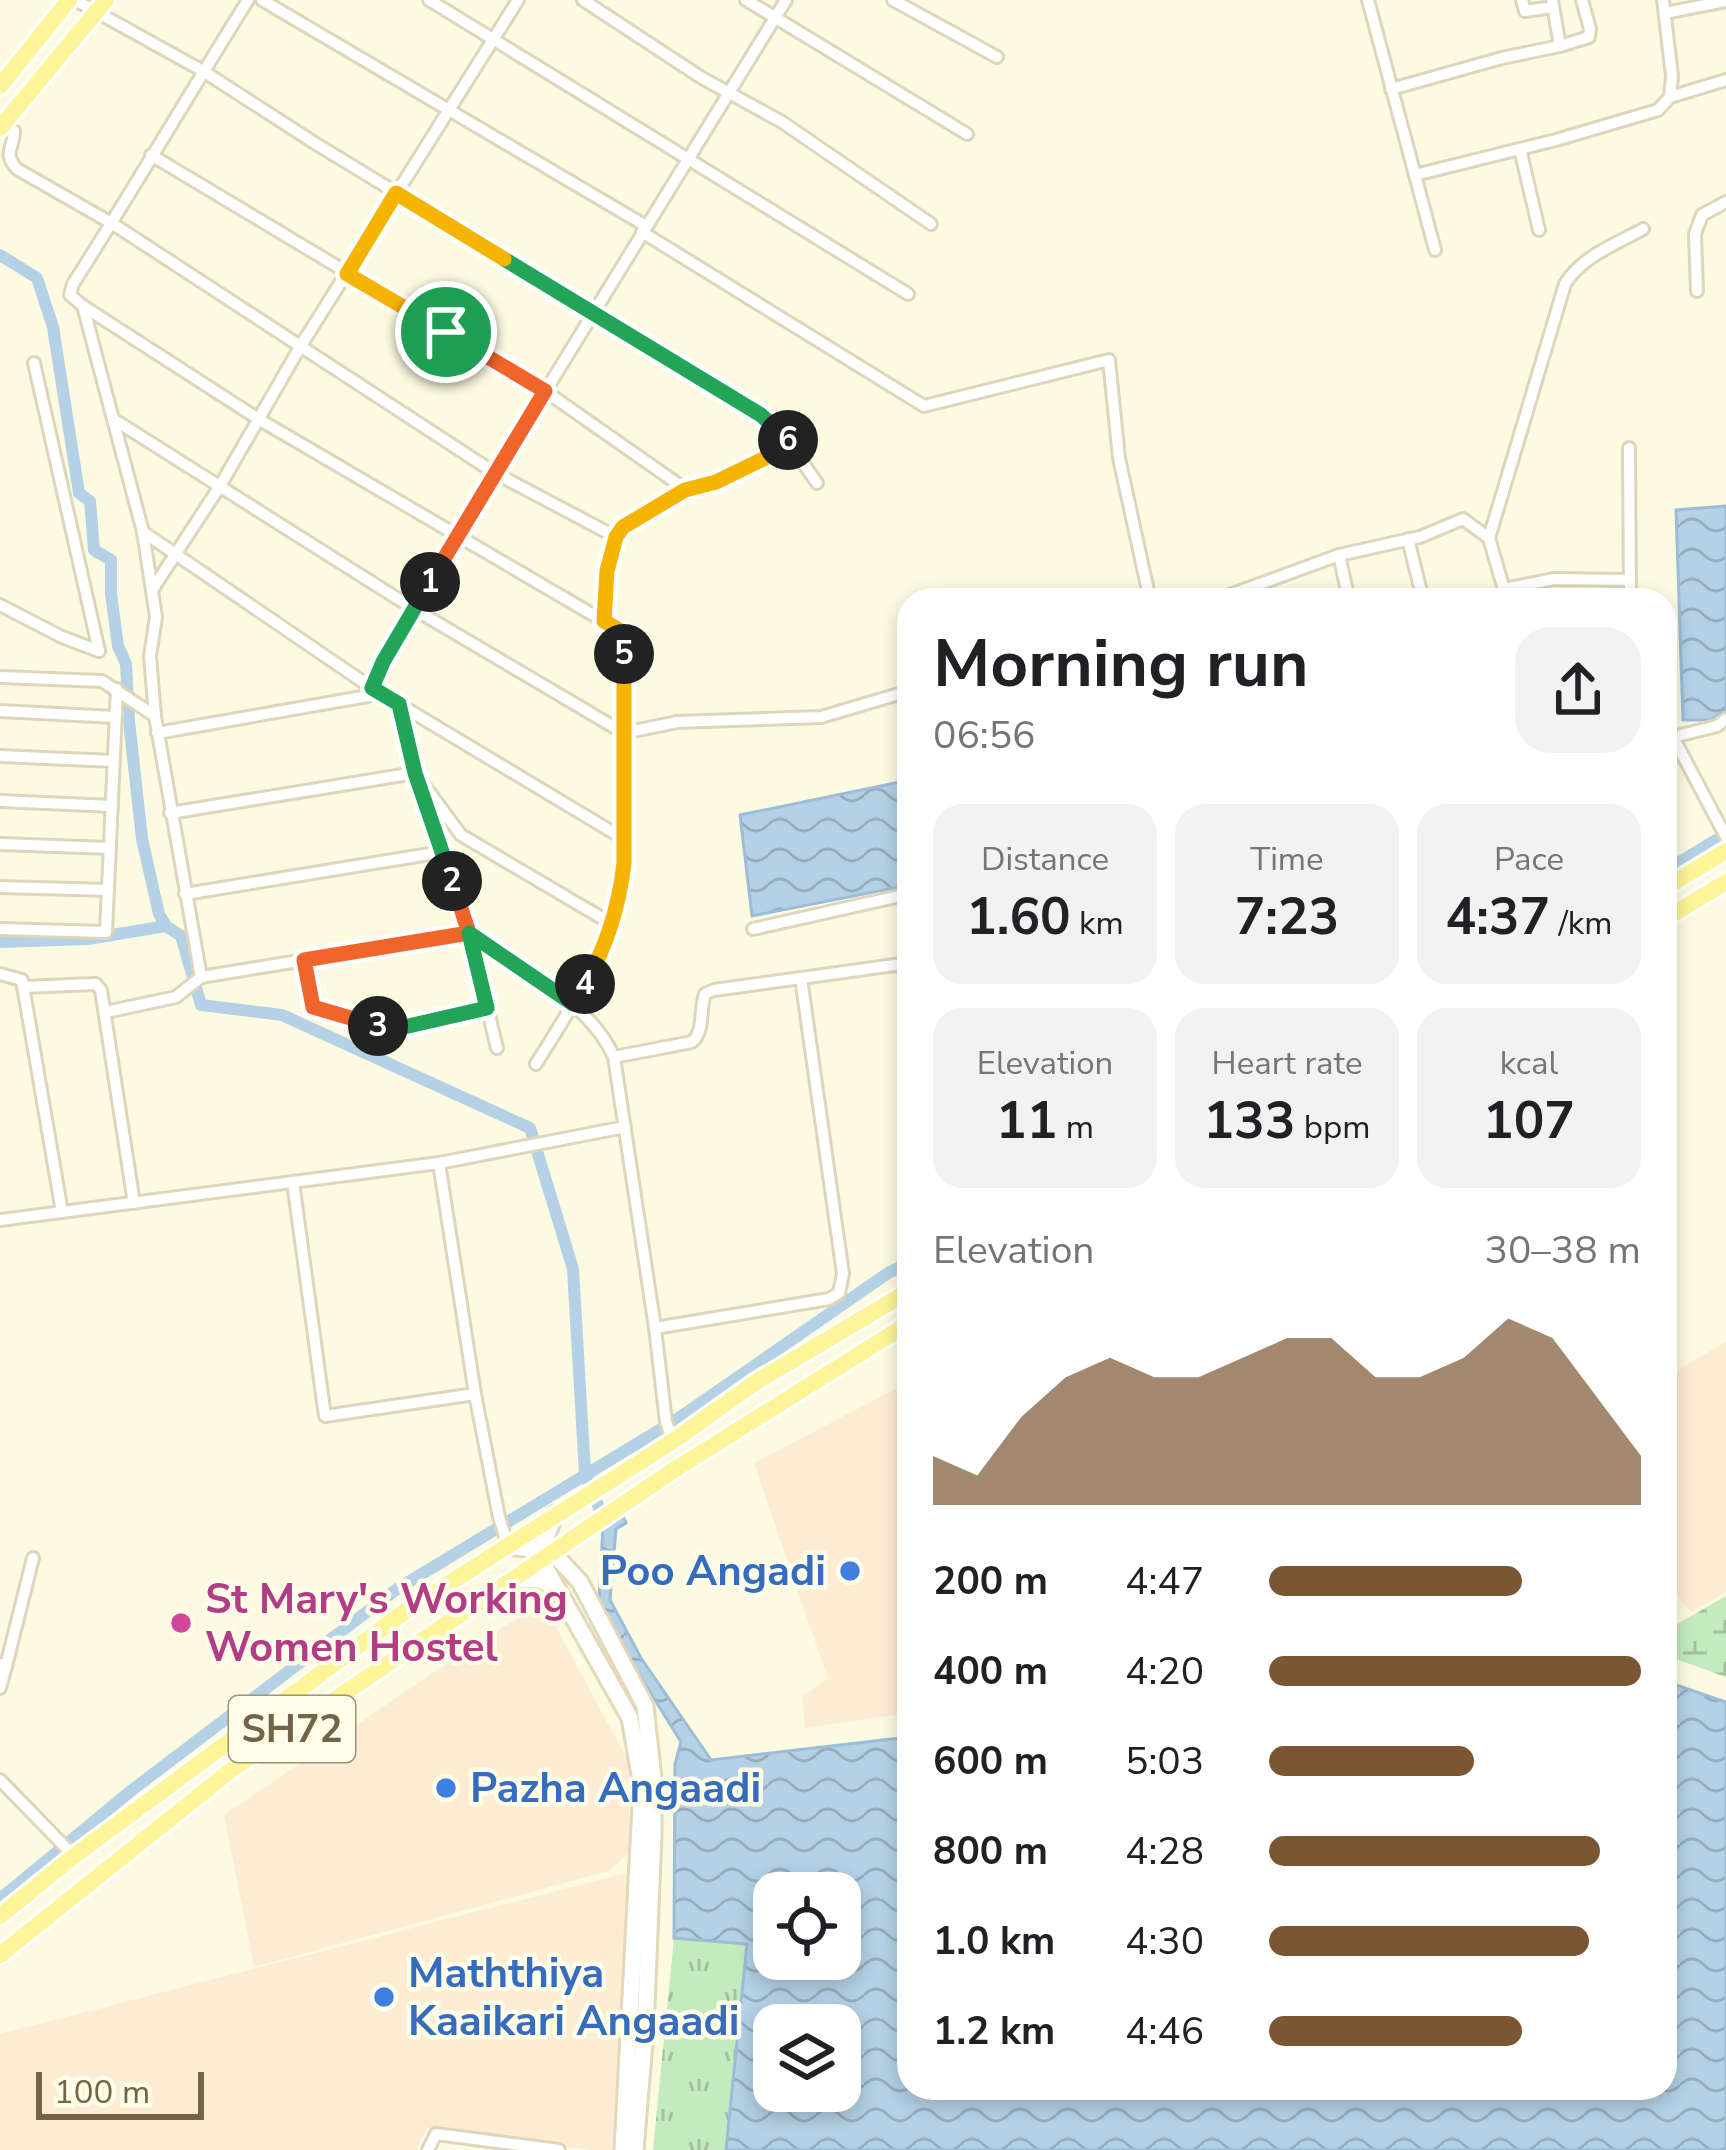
<!DOCTYPE html>
<meta charset="utf-8">
<style>
:root{--surface:#fff;--page:#f2f2f2;--text:#202124;--muted:#757577;--accent:#7a5732}
body{margin:0;font-family:"Nunito Sans",sans-serif;background:var(--page);color:var(--text);height:100vh;display:flex;flex-direction:column;font-size:45px;white-space:nowrap}
*{box-sizing:border-box;margin:0}
p{font-size:39px;color:var(--muted)}
.icon{flex:none;width:66px;height:66px;fill:none;stroke:currentColor;stroke-width:2;stroke-linecap:round;stroke-linejoin:round}
.map{position:relative;flex:1;overflow:hidden}
.details{position:absolute;left:897px;top:588px;width:780px;height:1512px;display:flex;flex-direction:column;background:var(--surface);border-radius:36px;box-shadow:0 6px 18px #0003}
.details>*{flex:none}
.tools{position:absolute;left:753px;top:1872px;display:grid;gap:24px}
.tools a{display:grid;place-items:center;width:108px;height:108px;border-radius:24px;background:var(--surface);box-shadow:0 6px 18px #0003;font-size:60px}
.scale{position:absolute;left:36px;bottom:30px;width:168px;box-sizing:border-box;padding-left:12px;border:6px solid #746447;border-top:0;font-size:33px;line-height:42px;white-space:nowrap;color:#746447;-webkit-text-stroke:9px #fffde7;paint-order:stroke}
.pin{position:absolute;display:grid;place-items:center;width:102px;height:102px;color:#fff;margin:-51px;border:6px solid #fff;border-radius:50%;box-shadow:0 3px 12px #0007}
.km{position:absolute;width:60px;height:60px;margin:-30px;border-radius:50%;background:#222;color:#fff;font-size:33px;line-height:60px;text-align:center}
.round{display:grid;place-items:center;flex:none;width:126px;height:126px;border-radius:36px;background:var(--page)}
.overview{display:flex;align-items:center;justify-content:space-between;height:204px;padding:0 36px}
h1{font-size:66px;font-weight:700;line-height:90px}
.stats{display:grid;grid-template-columns:repeat(3,1fr);gap:18px;height:204px;padding:12px 36px}
.stats div{display:grid;align-content:center;border-radius:30px;background:var(--page);text-align:center}
.stats b{font-size:51px;font-weight:700}
.stats small{font-size:33px;font-weight:400}
.stats p{font-size:33px}
.chart{height:336px;padding:24px 36px}
.chart p{display:flex;justify-content:space-between}
.chart svg{width:100%;height:216px;margin-top:12px;fill:var(--accent);opacity:.7}
ul{padding:0 36px;list-style:none;font-size:39px}
li{display:grid;grid-template-columns:192px 144px 1fr;align-items:center;height:90px}
li i{height:30px;border-radius:15px;background:var(--accent)}
.map>svg:first-child{display:block}
.commercial{fill:#fdecd4}
.wetland{fill:url(#wetland-marsh)}
.park{fill:url(#park-tufts)}
.water{fill:url(#water-waves);stroke:#9bbdd8;stroke-width:3;fill-rule:evenodd}
.lines{fill:none;stroke-linecap:round;stroke-linejoin:round}
.canal{stroke:#b5d1e6;stroke-width:12}
.minor-casing{stroke:#ded6ba;stroke-width:16}
.secondary-casing{stroke:#e3d8b7;stroke-width:21}
.primary-casing{stroke:#fff;stroke-width:22}
.minor{stroke:#fff;stroke-width:10}
.secondary{stroke:#fff;stroke-width:15}
.primary{stroke:#fdf597;stroke-width:16}
.split-1-casing{stroke:#fff;stroke-width:24}
.split-2-casing{stroke:#fff;stroke-width:24}
.split-3-casing{stroke:#fff;stroke-width:24}
.split-4-casing{stroke:#fff;stroke-width:24}
.split-5-casing{stroke:#fff;stroke-width:24}
.split-6-casing{stroke:#fff;stroke-width:24}
.split-7-casing{stroke:#fff;stroke-width:24}
.split-8-casing{stroke:#fff;stroke-width:24}
.split-1{stroke:#f0652b;stroke-width:15}
.split-2{stroke:#22a559;stroke-width:15}
.split-3{stroke:#f0652b;stroke-width:15}
.split-4{stroke:#22a559;stroke-width:15}
.split-5{stroke:#f5b400;stroke-width:15}
.split-6{stroke:#f5b400;stroke-width:15}
.split-7{stroke:#22a559;stroke-width:15}
.split-8{stroke:#f5b400;stroke-width:15}
.shop-dot{fill:#3f7fe0;stroke:#fffde7;stroke-width:4.5}
.hotel-dot{fill:#d1479c;stroke:#fffde7;stroke-width:4.5}
.labels{text-anchor:middle;dominant-baseline:central;stroke-width:9;stroke-linejoin:round;paint-order:stroke}
.shield{fill:#fffde7;stroke:#9e9277;stroke-width:3}
.shield-label{font-size:39px;font-weight:bold;fill:#746447}
.shop-label{font-size:42px;font-weight:bold;fill:#366cbe;stroke:#fffde7;text-anchor:start}
.hotel-label{font-size:42px;font-weight:bold;fill:#b23c85;stroke:#fffde7;text-anchor:start}
</style>
<div class="map">
<svg width="1726" height="2150" viewBox="0 0 1726 2150">
<defs>
<pattern id="wetland-marsh" width="20" height="14" patternUnits="userSpaceOnUse" patternTransform="scale(3)"><rect width="20" height="14" fill="#c4eabf"/><path d="M1 5h8M5 5V1M11 12h8M15 12V8" fill="none" stroke="#a4c19d"/></pattern>
<pattern id="park-tufts" width="24" height="20" patternUnits="userSpaceOnUse" patternTransform="scale(3)"><rect width="24" height="20" fill="#c4eabf"/><path d="M3 7l-1-3M5 7V3M7 7l1-3M15 17l-1-3M17 17v-4M19 17l1-3" fill="none" stroke="#a4c19d"/></pattern>
<pattern id="water-waves" width="16" height="10" patternUnits="userSpaceOnUse" patternTransform="scale(3)"><rect width="16" height="10" fill="#b5d1e6"/><path d="M0 5q4-4 8 0t8 0" fill="none" stroke="#98adbc"/></pattern>
</defs>
<rect width="100%" height="100%" fill="#fcfae1"/>
<g class="commercial">
<polygon points="1726,1342 1726,1592 1691,1612 1665,1583 1665,1377"/>
<polygon points="909,1382 909,1713 805,1728 802,1696 828,1679 754,1463"/>
<polygon points="543,1603 628,1761 630,1852 609,1871 254,1967 224,1815 474,1645"/>
<polygon points="627,1873 619,2150 589,2150 427,2128 416,2150 0,2150 0,2034"/>
</g>
<polygon class="wetland" points="1726,1596 1726,1677 1665,1655 1665,1631"/>
<polygon class="park" points="674,1938 747,1944 726,2150 653,2150"/>
<g class="water">
<polygon points="1726,506 1726,710 1711,720 1683,720 1676,510"/>
<polygon points="909,780 909,885 752,916 740,815"/>
<path d="M 622,1514 L 626,1523 L 616,1529 L 610,1600 L 641,1658 L 711,1760 L 909,1737 L 909,2088 L 1665,2088 L 1665,1681 L 1726,1702 L 1726,2150 L 726,2150 L 747,1944 L 674,1938 L 675,1764 L 681,1742 L 632,1663 L 599,1600 L 603,1527 ZM 774,1893 L 840,1893 L 840,1959 L 774,1959 ZM 774,2025 L 840,2025 L 840,2091 L 774,2091 Z"/>
</g>
<g class="lines">
<g class="canal">
<polyline points="0,255 37,278 53,327 79,493 90,501 94,550 111,560 111,594 118,646 126,664 129,721 142,839 159,914 166,926"/>
<polyline points="1665,871 1721,837"/>
<polyline points="0,942 88,939 166,926 181,936 201,1005 282,1015 530,1128 573,1269 585,1473 606,1525"/>
<polyline points="0,1899 132,1790 397,1589 676,1420 888,1273 909,1263"/>
</g>
<g class="minor-casing">
<g id="minor">
<polyline points="75,0 203,71 313,142 761,415 782,433 817,483"/>
<polyline points="262,0 646,226"/>
<polyline points="429,0 908,294"/>
<polyline points="583,0 702,78 782,122 931,224"/>
<polyline points="746,0 967,134"/>
<polyline points="893,0 997,57"/>
<polyline points="1368,0 1415,175"/>
<polyline points="1522,0 1525,11 1553,7"/>
<polyline points="1665,13 1726,1"/>
<polyline points="1560,46 1589,37 1590,29 1582,0"/>
<polyline points="1391,89 1502,58 1560,46 1552,0"/>
<polyline points="1670,97 1726,80"/>
<path d="M 4,122 L 14,131 C 14,149 2,152 17,169 L 113,224 L 495,473 L 616,537"/>
<polyline points="1520,149 1539,230"/>
<polyline points="151,155 545,391 685,489"/>
<polyline points="642,232 924,406 1109,360 1119,458 1150,600"/>
<polyline points="1435,250 1415,175 1556,140 1658,110 1670,97 1672,76 1663,0"/>
<polyline points="1697,291 1695,234 1702,215 1726,202"/>
<path d="M 83,306 L 70,295 L 73,284 C 133,190 189,94 248,0"/>
<polyline points="34,363 99,651"/>
<polyline points="113,419 414,609 624,733 677,722 821,717 909,691"/>
<polyline points="1629,448 1630,600"/>
<polyline points="143,532 372,688 624,839"/>
<path d="M 1489,538 L 1565,284 C 1581,257 1616,244 1643,229"/>
<polyline points="1408,539 1423,600"/>
<polyline points="1339,555 1349,600"/>
<polyline points="1504,589 1554,579 1629,580"/>
<polyline points="152,590 220,486 300,347 518,0"/>
<polyline points="1216,600 1339,555 1420,537 1463,519 1489,538 1507,600"/>
<polyline points="0,605 62,637 99,651"/>
<polyline points="604,621 607,571 616,537 623,527 685,489 717,482 792,445"/>
<path d="M 0,677 L 102,681 L 155,716 L 201,977 L 469,933 C 518,966 590,1002 614,1057 L 655,1328 L 666,1422 L 673,1441"/>
<polyline points="0,711 115,717"/>
<path d="M 155,716 L 150,656 L 156,617 L 143,532 L 83,306 L 260,420 L 624,633 L 624,863 C 615,942 577,998 536,1064"/>
<polyline points="157,733 368,696 383,662 457,535 786,0"/>
<polyline points="1673,737 1726,837"/>
<polyline points="1665,739 1717,726 1726,719"/>
<polyline points="0,756 113,761"/>
<polyline points="415,773 469,933 497,1048"/>
<polyline points="421,781 461,835 612,924"/>
<polyline points="0,801 112,806"/>
<polyline points="170,813 415,773 399,704"/>
<polyline points="0,844 110,848"/>
<polyline points="0,887 108,890"/>
<polyline points="185,894 442,852"/>
<polyline points="0,929 106,932 117,689"/>
<polyline points="753,929 909,894"/>
<polyline points="304,960 313,1007 391,1030 487,1008"/>
<polyline points="0,974 22,980 62,1212"/>
<polyline points="23,987 96,984 101,990 134,1203"/>
<polyline points="106,1012 176,997 201,977"/>
<path d="M 614,1057 L 692,1042 C 705,1031 699,1010 705,994 L 714,990 L 801,978"/>
<polyline points="439,1163 625,1127"/>
<polyline points="293,1182 325,1416 475,1394"/>
<polyline points="0,1220 439,1163 475,1394 499,1517 508,1546"/>
<polyline points="655,1328 829,1299 839,1293 843,1274 801,978 909,963"/>
<polyline points="6,1666 33,1558"/>
<polyline points="0,1688 6,1666 2,1664"/>
<polyline points="0,1780 74,1856"/>
<polyline points="428,2150 436,2134 559,2150"/>
</g>
</g>
<g class="secondary-casing">
<g id="secondary">
<polyline points="555,1514 541,1550 541,1560 630,1718 642,1786 623,2150"/>
<polyline points="508,1546 552,1552 580,1582 645,1706 653,1778 653,1834 645,2031 635,2150"/>
<polyline points="511,1579 541,1580 558,1590"/>
</g>
</g>
<g class="primary-casing">
<g id="primary">
<polyline points="0,86 69,0"/>
<polyline points="0,128 106,0"/>
<polyline points="1665,888 1726,851"/>
<polyline points="1665,919 1726,882"/>
<polyline points="0,1916 74,1856 407,1610 673,1441 756,1382 909,1291"/>
<polyline points="0,1955 235,1767 677,1468 909,1323"/>
</g>
</g>
<use href="#minor" class="minor"/>
<use href="#secondary" class="secondary"/>
<use href="#primary" class="primary"/>
</g>
<g class="lines">
<g class="split-1-casing">
<polyline id="split-1" points="430,582 545,391 446,332"/>
</g>
<g class="split-2-casing">
<polyline id="split-2" points="430,582 383,662 372,688 399,704 415,773 452,881"/>
</g>
<g class="split-3-casing">
<polyline id="split-3" points="378,1026 313,1007 304,960 469,933 452,881"/>
</g>
<g class="split-4-casing">
<polyline id="split-4" points="378,1026 391,1030 487,1008 469,933 573,1004 585,984"/>
</g>
<g class="split-5-casing">
<path id="split-5" d="M 585,984 C 607,946 619,907 624,863 L 624,654"/>
</g>
<g class="split-6-casing">
<polyline id="split-6" points="624,654 624,633 604,621 607,571 616,537 623,527 685,490 716,482 792,445 788,440"/>
</g>
<g class="split-7-casing">
<polyline id="split-7" points="504,259 761,415 788,440"/>
</g>
<g class="split-8-casing">
<polyline id="split-8" points="446,332 347,274 396,193 504,259"/>
</g>
<use href="#split-1" class="split-1"/>
<use href="#split-2" class="split-2"/>
<use href="#split-3" class="split-3"/>
<use href="#split-4" class="split-4"/>
<use href="#split-5" class="split-5"/>
<use href="#split-6" class="split-6"/>
<use href="#split-7" class="split-7"/>
<use href="#split-8" class="split-8"/>
</g>
<g class="shop-dot">
<circle cx="850" cy="1571" r="12"/>
<circle cx="446" cy="1788" r="12"/>
<circle cx="384" cy="1997" r="12"/>
</g>
<circle class="hotel-dot" cx="181" cy="1623" r="12"/>
<g class="labels">
<rect class="shield" x="229" y="1696" width="126" height="66" rx="9"/>
<g class="shield-label">
<text x="292" y="1729">SH72</text>
</g>
<g class="shop-label">
<text x="826" y="1571" text-anchor="end">Poo Angadi</text>
<text x="470" y="1788">Pazha Angaadi</text>
<text x="408" y="1973">Maththiya<tspan x="408" dy="48">Kaaikari Angaadi</tspan></text>
</g>
<g class="hotel-label">
<text x="205" y="1599">St Mary's Working<tspan x="205" dy="48">Women Hostel</tspan></text>
</g>
</g>
</svg>
<div class="tools">
<a><svg class="icon" aria-label="locate" viewBox="0 0 24 24"><circle cx="12" cy="12" r="6"/><path d="M12 2v4M12 18v4M2 12h4M18 12h4"/></svg></a>
<a><svg class="icon" aria-label="layers" viewBox="0 0 24 24"><path d="M12 4l9 5-9 5-9-5zM3 14l9 5 9-5"/></svg></a>
</div>
<div class="scale">100 m</div>
<div class="pin" style="left:446px;top:332px;background:#1e9e55"><svg class="icon" aria-label="arrive" viewBox="0 0 24 24"><path d="M6 21V4h12l-3 4 3 4H6"/></svg></div>
<b class="km" style="left:430px;top:582px">1</b>
<b class="km" style="left:452px;top:881px">2</b>
<b class="km" style="left:378px;top:1026px">3</b>
<b class="km" style="left:585px;top:984px">4</b>
<b class="km" style="left:624px;top:654px">5</b>
<b class="km" style="left:788px;top:440px">6</b>
<section class="details">
<div class="overview"><div><h1>Morning run</h1><p>06:56</p></div><a class="round"><svg class="icon" aria-label="share" viewBox="0 0 24 24"><path d="M12 15V3M7 8l5-5 5 5M5 13v7h14v-7"/></svg></a></div>
<div class="stats">
<div><p>Distance</p><b>1.60<small> km</small></b></div>
<div><p>Time</p><b>7:23</b></div>
<div><p>Pace</p><b>4:37<small> /km</small></b></div>
</div>
<div class="stats">
<div><p>Elevation</p><b>11<small> m</small></b></div>
<div><p>Heart rate</p><b>133<small> bpm</small></b></div>
<div><p>kcal</p><b>107</b></div>
</div>
<div class="chart"><p><span>Elevation</span>30–38 m</p>
<svg viewBox="0 0 160 44" preserveAspectRatio="none"><path d="M0 44V34L10 38L20 26L30 18L40 14L50 18L60 18L70 14L80 10L90 10L100 18L110 18L120 14L130 6L140 10L150 22L160 34V44z"/></svg>
</div>
<ul>
<li><b>200 m</b>4:47<i style="width:68%"></i></li>
<li><b>400 m</b>4:20<i style="width:100%"></i></li>
<li><b>600 m</b>5:03<i style="width:55%"></i></li>
<li><b>800 m</b>4:28<i style="width:89%"></i></li>
<li><b>1.0 km</b>4:30<i style="width:86%"></i></li>
<li><b>1.2 km</b>4:46<i style="width:68%"></i></li>
</ul>
</section>
</div>
